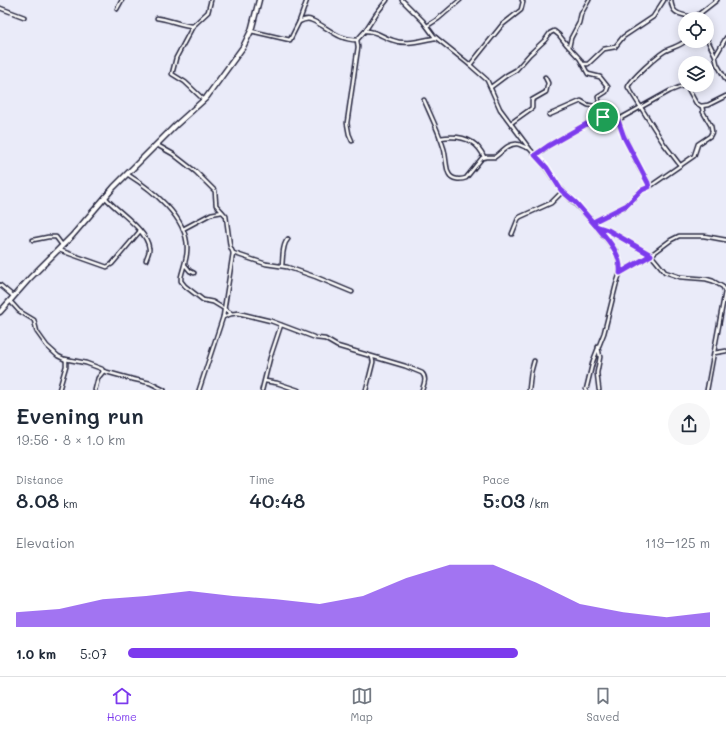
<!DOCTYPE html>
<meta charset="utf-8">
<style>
:root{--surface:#fff;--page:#f6f6f7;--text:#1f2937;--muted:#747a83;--line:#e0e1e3;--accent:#7c3aed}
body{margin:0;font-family:Mali,sans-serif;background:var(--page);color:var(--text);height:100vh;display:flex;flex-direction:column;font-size:15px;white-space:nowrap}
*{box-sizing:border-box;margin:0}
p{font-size:13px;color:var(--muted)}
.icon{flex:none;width:22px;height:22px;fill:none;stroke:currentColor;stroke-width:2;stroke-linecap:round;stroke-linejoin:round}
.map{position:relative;height:390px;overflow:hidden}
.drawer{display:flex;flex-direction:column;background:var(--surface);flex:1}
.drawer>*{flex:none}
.tools{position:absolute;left:678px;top:12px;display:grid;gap:8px}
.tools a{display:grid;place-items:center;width:36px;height:36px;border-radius:50%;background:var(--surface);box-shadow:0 2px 10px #0003;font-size:20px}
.pin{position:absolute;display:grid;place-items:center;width:34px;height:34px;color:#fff;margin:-17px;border:2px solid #fff;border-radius:50%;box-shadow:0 1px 4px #0007}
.round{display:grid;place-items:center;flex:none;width:42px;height:42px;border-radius:21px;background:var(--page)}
.summary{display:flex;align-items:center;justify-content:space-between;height:68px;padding:0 16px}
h1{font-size:22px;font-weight:600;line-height:30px}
.metrics{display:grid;grid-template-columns:repeat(3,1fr);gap:6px;height:68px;padding:4px 16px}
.metrics div{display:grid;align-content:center}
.metrics b{font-size:20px;font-weight:600}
.metrics small{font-size:11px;font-weight:400}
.metrics p{font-size:11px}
.chart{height:112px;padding:8px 16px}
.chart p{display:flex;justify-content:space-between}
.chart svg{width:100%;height:72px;margin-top:4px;fill:var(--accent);opacity:.7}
ul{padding:0 16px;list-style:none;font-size:13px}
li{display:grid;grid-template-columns:64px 48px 1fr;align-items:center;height:30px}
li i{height:10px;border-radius:5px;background:var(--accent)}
.tabs{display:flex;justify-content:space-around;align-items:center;height:56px;border-top:1px solid var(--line);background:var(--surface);font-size:11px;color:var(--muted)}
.tabs a{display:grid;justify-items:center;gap:2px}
.tabs .on{color:var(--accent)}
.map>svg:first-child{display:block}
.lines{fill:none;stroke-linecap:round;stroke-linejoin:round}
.minor-casing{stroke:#22223b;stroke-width:5.5}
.secondary-casing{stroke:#22223b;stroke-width:7}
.minor{stroke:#fff;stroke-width:2.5}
.secondary{stroke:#fff;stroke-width:4}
.route-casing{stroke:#fff;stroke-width:8}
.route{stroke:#7c3aed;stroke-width:5}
</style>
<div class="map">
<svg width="726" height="390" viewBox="0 0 726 390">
<rect width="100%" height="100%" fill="#eaebf9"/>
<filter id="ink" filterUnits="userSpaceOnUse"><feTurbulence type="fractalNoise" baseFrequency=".025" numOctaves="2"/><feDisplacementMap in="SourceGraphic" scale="8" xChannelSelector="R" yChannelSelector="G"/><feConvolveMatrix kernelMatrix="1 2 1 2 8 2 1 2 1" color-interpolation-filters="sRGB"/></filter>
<g filter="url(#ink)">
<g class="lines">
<g class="minor-casing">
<g id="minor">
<polyline points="402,0 423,21 434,36 470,65 487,80 500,109 529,148 544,165 558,186 593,222 616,251 620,266 620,273 616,285 604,333 593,361 586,390"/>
<path d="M 671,0 C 672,18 685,13 696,19"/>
<polyline points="0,8 24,17"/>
<polyline points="117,9 122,0"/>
<path d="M 157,18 C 168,19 183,26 193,26 L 208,12 L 211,0"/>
<polyline points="694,18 717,0"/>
<path d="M 299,22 C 303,20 307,18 311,20 C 327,26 337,40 357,40 L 365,31 L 376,14 L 387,0"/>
<polyline points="193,26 176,58 172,74 185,82 204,100"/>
<polyline points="427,26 438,19 460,0"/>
<polyline points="251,31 290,40 299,22 307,0"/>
<path d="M 366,31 C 377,31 382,37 392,40 C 407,46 421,40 436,38"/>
<polyline points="707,39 715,55 717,64 726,80"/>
<polyline points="569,47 571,38 579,23 581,14 589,0"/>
<polyline points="716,55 726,38"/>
<polyline points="583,64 588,64 604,49 615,47 623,37 653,17 664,0"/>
<polyline points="470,65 502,25 521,10 523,2 522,0"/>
<polyline points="686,85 696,103 701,106 708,105 726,96"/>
<polyline points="491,87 507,75 516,70 530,54 545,40 550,33 554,31 559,35 567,45 580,59 588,74 600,77 608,87 606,92 598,97 599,101 597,106"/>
<path d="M 424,100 C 431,116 439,132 444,149 C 446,156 446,169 449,174 C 452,180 461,180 466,178 L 482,158 L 487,157 L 495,157 C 501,153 508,143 517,144 C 521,144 524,148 529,148"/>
<polyline points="549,115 581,101 588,105 598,107 602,111 603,117"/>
<path d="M 618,120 C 623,137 632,151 639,167 C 642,174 648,178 649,187"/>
<polyline points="511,123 532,108 532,100 546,92 548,83 545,77"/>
<path d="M 440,138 C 459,135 476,138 484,157"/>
<polyline points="352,141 349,134 347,123 358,47 357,40"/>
<polyline points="157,145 173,154 196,172 215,191 216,205 226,216 230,246 233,253 223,317 199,390"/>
<polyline points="535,155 548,146 597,118 603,117 611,122 614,122 670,91 685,85"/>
<path d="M 680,165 L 664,144 L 628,87 C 631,79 657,56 665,51 C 672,47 679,47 685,41"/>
<path d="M 127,174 C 151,189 189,218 187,250 C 187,259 183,268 181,277 L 181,281 L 185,286 L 203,300 L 213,302 L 231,313"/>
<path d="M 105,197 C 116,211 147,229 149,248 C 150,252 147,256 146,260"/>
<polyline points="593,222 627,205 642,190 652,185 694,156 698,144 710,136 712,132 711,126 703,112 702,106"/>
<polyline points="597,227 608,230 651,255 665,272 680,277 706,279 713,281 723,287 725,292 707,390"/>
<polyline points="183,229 211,214 222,212"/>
<polyline points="512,234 518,219 520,217 551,203 562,192"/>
<polyline points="33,240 48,237 56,237 62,245"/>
<polyline points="59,250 107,267 112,264 140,231"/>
<polyline points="233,253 266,264 287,267 316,277 352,292"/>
<polyline points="185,265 190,271 194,273"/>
<path d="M 282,265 C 283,257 282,245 288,239"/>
<polyline points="620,273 651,255 671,240 679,236 704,236 726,240"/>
<polyline points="0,285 13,296"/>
<polyline points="10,301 19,311 34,320 37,332 47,346 58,356 66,360 66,366 59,390"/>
<path d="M 223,317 L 231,314 L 238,313 L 271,321 L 316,338 L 325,339 L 337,346 L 405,366 L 422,373 C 427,378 424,384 422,390"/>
<polyline points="598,347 600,357 597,373 599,390"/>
<polyline points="714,353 726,351"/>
<polyline points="65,359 86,363 102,369 103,372 98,378 95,390"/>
<polyline points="103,371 132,379 150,383 164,390"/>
<polyline points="265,381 277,383 298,390"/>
<polyline points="262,390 270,358 281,325"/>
<polyline points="366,390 373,362 372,357"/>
<polyline points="529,390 531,372 534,361"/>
</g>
</g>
<g class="secondary-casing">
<polyline id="secondary" points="0,312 30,278 72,236 114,187 176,125 206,98 243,47 251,31 259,0"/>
</g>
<use href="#minor" class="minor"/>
<use href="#secondary" class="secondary"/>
</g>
</g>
<g class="lines" filter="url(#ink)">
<g class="route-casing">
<path id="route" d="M 603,117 L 597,118 L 548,146 L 535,155 L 547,168 L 561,190 L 576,203 L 596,226 L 608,230 L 651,255 L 620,273 C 622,252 605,237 593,222 L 627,205 L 642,190 L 649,187 L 648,183 L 624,137 L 618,120 L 611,122 L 603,117"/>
</g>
<use href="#route" class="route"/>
</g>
</svg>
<div class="tools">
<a><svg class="icon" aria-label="locate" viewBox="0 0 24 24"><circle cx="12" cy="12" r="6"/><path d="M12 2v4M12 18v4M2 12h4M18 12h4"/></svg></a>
<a><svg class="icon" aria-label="layers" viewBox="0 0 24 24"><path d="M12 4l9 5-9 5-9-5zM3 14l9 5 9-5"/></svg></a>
</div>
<div class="pin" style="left:603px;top:117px;background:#1e9e55"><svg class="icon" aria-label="arrive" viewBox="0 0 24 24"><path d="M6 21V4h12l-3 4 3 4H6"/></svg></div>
</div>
<section class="drawer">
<div class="summary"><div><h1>Evening run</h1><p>19:56 · 8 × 1.0 km</p></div><a class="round"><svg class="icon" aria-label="share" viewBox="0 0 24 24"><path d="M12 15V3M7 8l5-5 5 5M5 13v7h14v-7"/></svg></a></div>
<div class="metrics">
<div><p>Distance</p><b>8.08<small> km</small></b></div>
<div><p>Time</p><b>40:48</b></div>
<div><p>Pace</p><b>5:03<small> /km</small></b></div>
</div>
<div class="chart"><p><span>Elevation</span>113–125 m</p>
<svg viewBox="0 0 160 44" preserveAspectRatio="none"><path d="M0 44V35L10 33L20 27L30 25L40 22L50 25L60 27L70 30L80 25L90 14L100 6L110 6L120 17L130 30L140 35L150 38L160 35V44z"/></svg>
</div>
<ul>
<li><b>1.0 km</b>5:07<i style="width:67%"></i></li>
</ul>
</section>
<nav class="tabs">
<a class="on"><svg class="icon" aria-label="home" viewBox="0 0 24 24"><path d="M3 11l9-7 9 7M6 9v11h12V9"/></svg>Home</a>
<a><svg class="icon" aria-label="map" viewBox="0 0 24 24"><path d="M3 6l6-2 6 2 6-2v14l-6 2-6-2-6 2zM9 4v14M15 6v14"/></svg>Map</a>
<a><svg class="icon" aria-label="saved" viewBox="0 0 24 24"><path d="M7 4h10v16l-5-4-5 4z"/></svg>Saved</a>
</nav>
